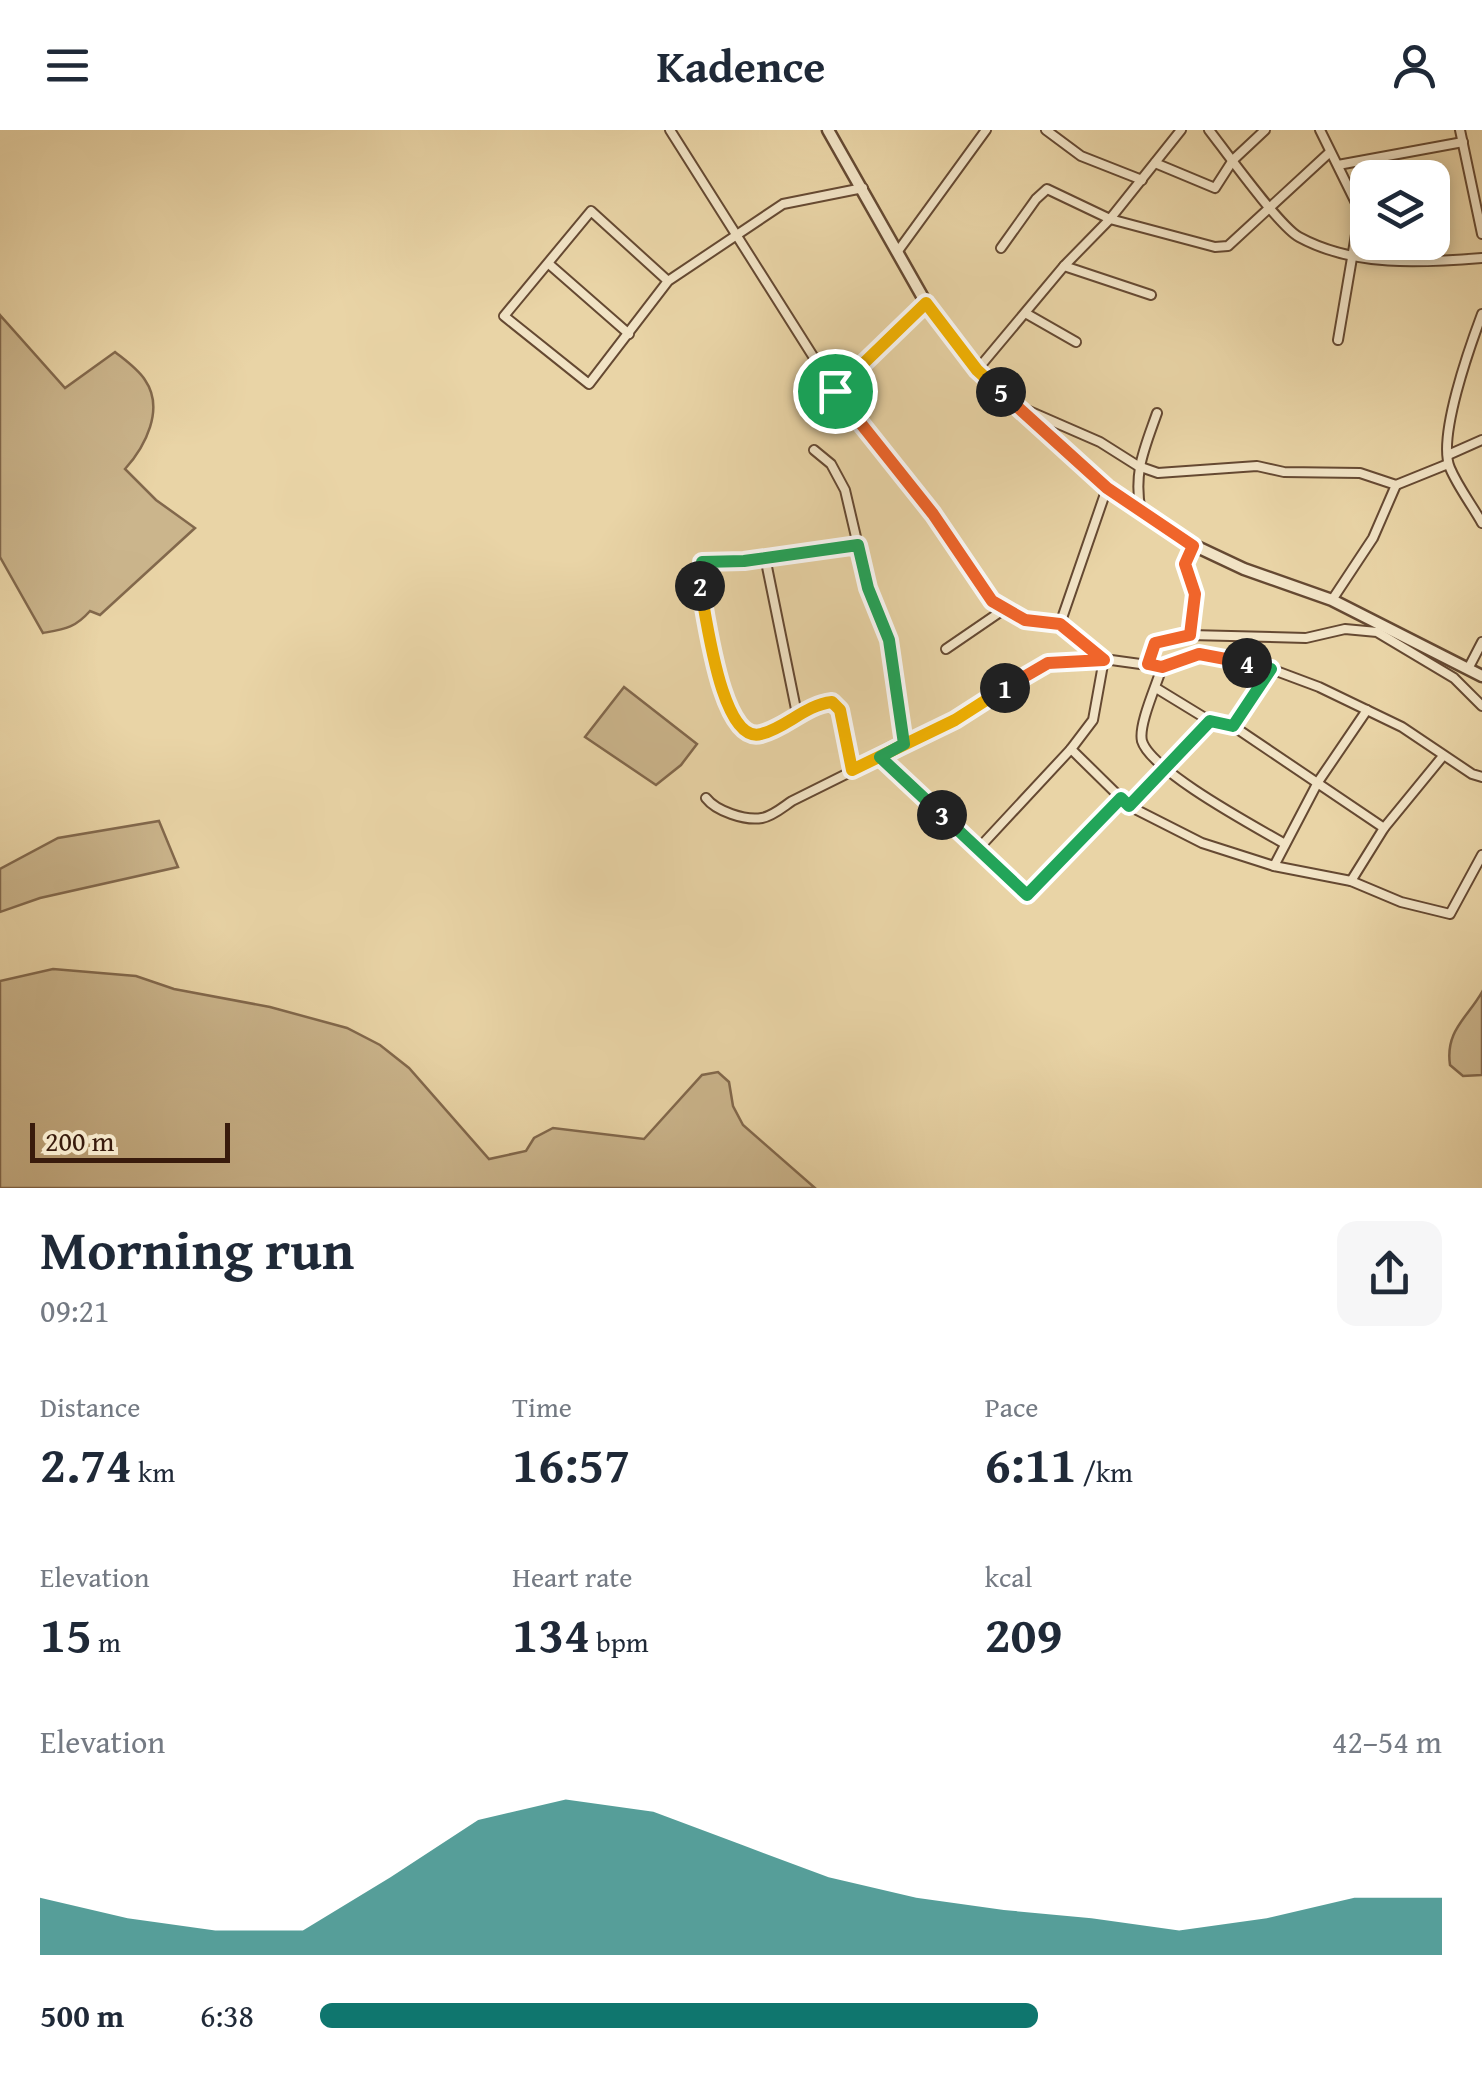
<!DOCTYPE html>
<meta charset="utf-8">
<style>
:root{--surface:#fff;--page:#f6f6f7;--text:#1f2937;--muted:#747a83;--accent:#0f766e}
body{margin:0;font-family:"Gentium Book Plus",serif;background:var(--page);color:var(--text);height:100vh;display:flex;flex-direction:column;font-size:38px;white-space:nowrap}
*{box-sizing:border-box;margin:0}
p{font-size:32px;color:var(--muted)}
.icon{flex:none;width:55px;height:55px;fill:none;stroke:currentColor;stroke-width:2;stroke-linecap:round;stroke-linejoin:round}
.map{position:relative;height:1058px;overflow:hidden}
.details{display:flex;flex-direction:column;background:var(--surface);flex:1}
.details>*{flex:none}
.fabs{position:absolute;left:1350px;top:30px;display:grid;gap:20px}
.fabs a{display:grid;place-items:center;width:100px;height:100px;border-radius:20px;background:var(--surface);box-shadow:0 5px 15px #0003;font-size:50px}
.scale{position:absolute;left:30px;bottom:25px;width:200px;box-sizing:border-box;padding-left:10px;border:5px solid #391b0c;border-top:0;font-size:28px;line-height:35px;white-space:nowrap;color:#391b0c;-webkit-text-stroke:8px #f1e3c5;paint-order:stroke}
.pin{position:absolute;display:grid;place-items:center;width:85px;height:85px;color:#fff;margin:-42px;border:5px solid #fff;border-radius:50%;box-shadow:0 2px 10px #0007}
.km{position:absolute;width:50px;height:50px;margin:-25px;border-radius:50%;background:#222;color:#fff;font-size:28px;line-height:50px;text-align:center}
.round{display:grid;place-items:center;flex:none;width:105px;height:105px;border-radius:20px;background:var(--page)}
.summary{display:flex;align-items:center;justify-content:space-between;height:170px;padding:0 40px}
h1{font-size:55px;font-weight:700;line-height:75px}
.metrics{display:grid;grid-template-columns:repeat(3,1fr);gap:15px;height:170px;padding:10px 40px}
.metrics div{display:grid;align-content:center}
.metrics b{font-size:50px;font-weight:700}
.metrics small{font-size:28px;font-weight:400}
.metrics p{font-size:28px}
.chart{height:280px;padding:20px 40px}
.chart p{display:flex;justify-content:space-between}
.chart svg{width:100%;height:180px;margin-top:10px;fill:var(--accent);opacity:.7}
ul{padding:0 40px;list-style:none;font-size:32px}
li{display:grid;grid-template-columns:160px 120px 1fr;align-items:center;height:75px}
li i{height:25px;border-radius:12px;background:var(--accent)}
header{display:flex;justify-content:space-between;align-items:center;height:130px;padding:0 40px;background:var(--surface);font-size:45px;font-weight:700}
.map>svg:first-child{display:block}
.green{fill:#cbb58c;stroke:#82684c;stroke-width:2.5}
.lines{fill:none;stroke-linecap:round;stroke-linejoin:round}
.minor-casing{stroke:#654932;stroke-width:12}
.tertiary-casing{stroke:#654932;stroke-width:15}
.minor{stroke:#f1e3c5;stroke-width:8}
.tertiary{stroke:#f1e3c5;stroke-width:10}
.split-1-casing{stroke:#fff;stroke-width:20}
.split-2-casing{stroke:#fff;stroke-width:20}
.split-3-casing{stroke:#fff;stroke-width:20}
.split-4-casing{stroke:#fff;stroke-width:20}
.split-5-casing{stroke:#fff;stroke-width:20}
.split-6-casing{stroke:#fff;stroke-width:20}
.split-1{stroke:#f0652b;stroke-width:12}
.split-2{stroke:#f5b400;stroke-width:12}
.split-3{stroke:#22a559;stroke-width:12}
.split-4{stroke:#22a559;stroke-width:12}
.split-5{stroke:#f0652b;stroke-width:12}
.split-6{stroke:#f5b400;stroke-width:12}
</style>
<header><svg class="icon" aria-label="menu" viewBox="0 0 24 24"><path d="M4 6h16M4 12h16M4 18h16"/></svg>Kadence<svg class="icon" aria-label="person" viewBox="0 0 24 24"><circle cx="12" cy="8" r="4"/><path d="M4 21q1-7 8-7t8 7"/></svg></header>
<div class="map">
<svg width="1482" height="1058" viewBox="0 0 1482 1058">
<rect width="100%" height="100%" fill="#e9d4a6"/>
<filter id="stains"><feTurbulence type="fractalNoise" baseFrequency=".002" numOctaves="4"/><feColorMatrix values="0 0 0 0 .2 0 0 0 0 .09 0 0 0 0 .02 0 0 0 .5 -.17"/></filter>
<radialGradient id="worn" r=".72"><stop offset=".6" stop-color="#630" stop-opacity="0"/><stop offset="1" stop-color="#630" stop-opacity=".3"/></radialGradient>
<g class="green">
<path d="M 0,185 L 65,258 L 115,222 C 125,230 138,239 145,250 C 165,279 145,317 125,339 L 156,370 L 195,398 L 100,485 L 90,481 C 75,498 65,499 43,503 L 0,427 Z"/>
<polygon points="624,557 697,614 681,635 656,655 585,607"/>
<polygon points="159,691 178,737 40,768 0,782 0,739 58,708"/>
<polygon points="53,839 136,846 174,859 270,877 347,898 380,915 409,938 489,1029 526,1021 534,1008 553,998 644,1009 702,945 718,942 729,952 733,976 743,995 815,1058 0,1058 0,851"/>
<path d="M 1482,862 L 1482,945 L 1463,946 L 1450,935 C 1445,901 1467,888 1482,862 Z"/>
</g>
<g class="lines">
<g class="minor-casing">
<g id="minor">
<polyline points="670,0 835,261 933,384 981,460 1015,486 1035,493 1060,494 1107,358"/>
<polyline points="1046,0 1081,26 1142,50"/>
<path d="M 1209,0 C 1226,22 1279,96 1299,107 C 1354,137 1421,133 1482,128"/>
<polyline points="1320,0 1360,81 1338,210"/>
<polyline points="1460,0 1482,104"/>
<polyline points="1155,33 1215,58 1233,30 1265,0"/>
<polyline points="1338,35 1463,12"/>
<polyline points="1001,118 1036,69 1047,59 1110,89 1215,117 1228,116 1330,22"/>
<polyline points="898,121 986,0"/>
<polyline points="549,134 629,204"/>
<polyline points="1064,136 1151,165"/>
<polyline points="668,151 591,81 504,186 589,254 668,151 783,74 863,58"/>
<polyline points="1027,184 1076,212"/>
<path d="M 1482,184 C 1470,216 1437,308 1450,338 C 1458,357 1472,375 1482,393"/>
<polyline points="977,240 1064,136 1110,89 1181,0"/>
<polyline points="835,261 926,173"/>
<polyline points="1022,278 1100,312 1138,336 1158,343 1257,336 1284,342 1360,343 1396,355 1448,334"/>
<polyline points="814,320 831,334 845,360 868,458 889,510 905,614"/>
<polyline points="1448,325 1482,310"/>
<path d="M 1141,383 C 1133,342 1144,320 1157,283"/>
<polyline points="765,427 797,584"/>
<polyline points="1332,470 1373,408 1396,355"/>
<polyline points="1060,494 1104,529 1162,537 1199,524 1271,539 1319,557 1402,597 1472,644 1482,647"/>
<polyline points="1190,505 1195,464 1185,435 1193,415"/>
<polyline points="946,519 1003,480"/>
<polyline points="1148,533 1155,513 1190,505 1306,508 1345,499 1377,502 1454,548 1482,576"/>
<path d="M 1162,537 C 1157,554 1138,595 1142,611 C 1151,641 1256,697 1285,714"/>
<polyline points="1468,539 1482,512"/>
<polyline points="1156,558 1210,591 1233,596 1384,698"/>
<polyline points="1233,596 1271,539"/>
<polyline points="880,627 1027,765 1121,668"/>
<path d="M 852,640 L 840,580 L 832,572 C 807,574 773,607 753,605 C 719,601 698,461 702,432 L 745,431 L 858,415"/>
<path d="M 706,668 C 716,681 745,691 762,688 C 773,686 783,677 792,671 L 955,590 L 1038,537 L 1056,531 L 1104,529 L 1093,590 L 1071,619 L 1129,676 L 1202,713 L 1274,736 L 1351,751 L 1401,772 L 1450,784 L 1482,725"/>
<polyline points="1129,676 1210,591"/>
<polyline points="978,719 1071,619"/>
<polyline points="1274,736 1318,652 1367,580"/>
<polyline points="1351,751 1384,698 1443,626"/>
</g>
</g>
<g class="tertiary-casing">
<polyline id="tertiary" points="828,0 926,173 977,240 1107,358 1193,415 1244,439 1332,470 1482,546"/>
</g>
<use href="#minor" class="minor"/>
<use href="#tertiary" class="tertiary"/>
</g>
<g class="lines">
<g class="split-1-casing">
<polyline id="split-1" points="835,261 933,384 992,471 1025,490 1060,494 1104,530 1048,533 1005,558"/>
</g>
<g class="split-2-casing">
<path id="split-2" d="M 700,456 C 706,483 721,615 761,604 C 786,598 805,575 832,572 L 840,580 L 852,640 L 955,590 L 1005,558"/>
</g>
<g class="split-3-casing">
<polyline id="split-3" points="700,456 702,432 744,431 858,415 868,458 889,510 904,614 880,627 942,685"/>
</g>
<g class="split-4-casing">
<polyline id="split-4" points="942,685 1027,765 1121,668 1129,676 1210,591 1233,596 1271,539 1247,533"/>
</g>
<g class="split-5-casing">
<polyline id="split-5" points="1001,262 1107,358 1193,416 1185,434 1195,464 1190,505 1155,513 1148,534 1162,537 1199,524 1247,533"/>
</g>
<g class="split-6-casing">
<polyline id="split-6" points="835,261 926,173 977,240 1001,262"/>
</g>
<use href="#split-1" class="split-1"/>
<use href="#split-2" class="split-2"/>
<use href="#split-3" class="split-3"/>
<use href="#split-4" class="split-4"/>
<use href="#split-5" class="split-5"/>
<use href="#split-6" class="split-6"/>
</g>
<rect width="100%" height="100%" filter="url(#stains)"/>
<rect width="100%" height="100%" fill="url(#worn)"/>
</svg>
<div class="fabs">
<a><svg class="icon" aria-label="layers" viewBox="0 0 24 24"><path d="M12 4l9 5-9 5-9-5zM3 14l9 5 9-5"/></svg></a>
</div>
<div class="scale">200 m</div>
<div class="pin" style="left:835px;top:261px;background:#1e9e55"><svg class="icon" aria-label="arrive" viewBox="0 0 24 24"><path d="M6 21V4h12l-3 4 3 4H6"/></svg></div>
<b class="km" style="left:1005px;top:558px">1</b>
<b class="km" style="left:700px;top:456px">2</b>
<b class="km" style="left:942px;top:685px">3</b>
<b class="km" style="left:1247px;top:533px">4</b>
<b class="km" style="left:1001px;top:262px">5</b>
</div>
<section class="details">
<div class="summary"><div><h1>Morning run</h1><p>09:21</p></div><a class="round"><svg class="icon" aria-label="share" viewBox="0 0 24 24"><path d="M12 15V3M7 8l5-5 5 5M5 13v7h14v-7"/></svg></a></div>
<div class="metrics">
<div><p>Distance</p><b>2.74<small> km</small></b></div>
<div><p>Time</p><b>16:57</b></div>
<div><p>Pace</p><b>6:11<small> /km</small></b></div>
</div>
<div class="metrics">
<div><p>Elevation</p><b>15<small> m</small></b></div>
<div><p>Heart rate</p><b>134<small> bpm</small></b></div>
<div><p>kcal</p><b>209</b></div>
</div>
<div class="chart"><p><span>Elevation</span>42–54 m</p>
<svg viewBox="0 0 160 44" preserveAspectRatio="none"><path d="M0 44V30L10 35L20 38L30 38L40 25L50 11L60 6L70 9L80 17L90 25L100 30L110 33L120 35L130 38L140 35L150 30L160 30V44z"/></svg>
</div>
<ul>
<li><b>500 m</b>6:38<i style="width:64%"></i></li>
</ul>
</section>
